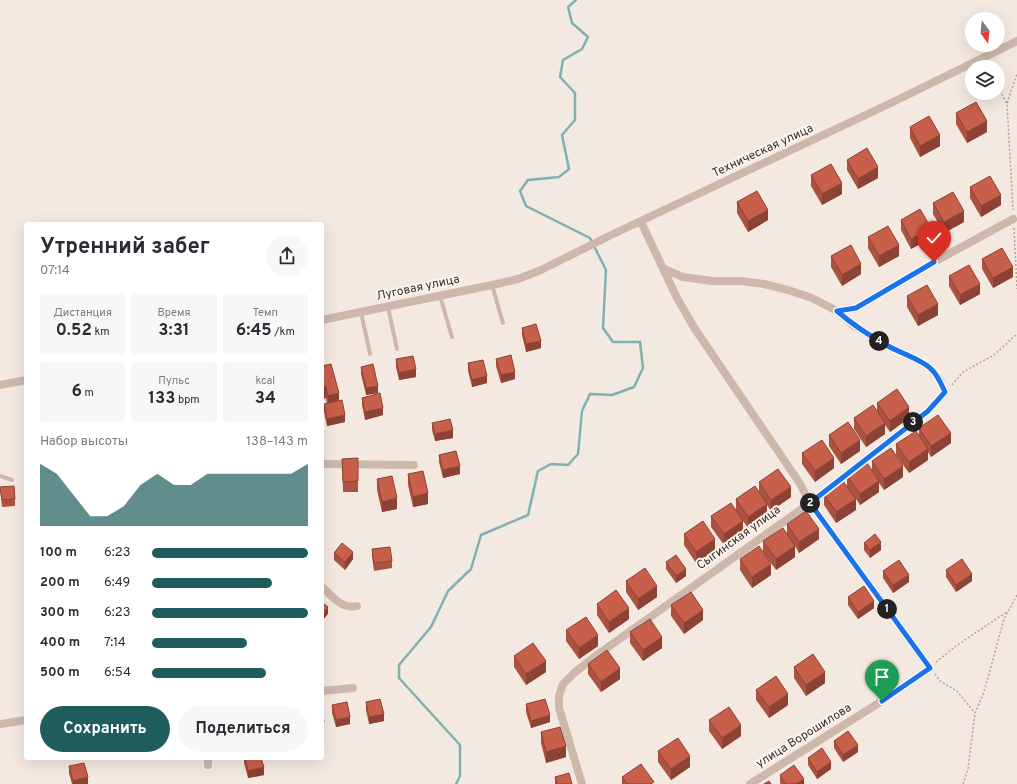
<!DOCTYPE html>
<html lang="ru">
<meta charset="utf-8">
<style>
:root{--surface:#fff;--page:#f7f7f7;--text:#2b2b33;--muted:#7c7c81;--accent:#1f5d5d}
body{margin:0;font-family:Overpass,sans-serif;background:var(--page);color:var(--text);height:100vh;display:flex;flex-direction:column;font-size:15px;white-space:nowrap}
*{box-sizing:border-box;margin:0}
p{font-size:13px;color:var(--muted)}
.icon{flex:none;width:22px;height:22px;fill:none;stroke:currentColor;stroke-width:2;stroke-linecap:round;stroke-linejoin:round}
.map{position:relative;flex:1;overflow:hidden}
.panel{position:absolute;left:24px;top:222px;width:300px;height:538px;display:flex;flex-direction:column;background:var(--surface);border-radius:4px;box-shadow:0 4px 16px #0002}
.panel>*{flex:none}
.needle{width:26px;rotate:165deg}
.controls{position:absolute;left:965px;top:12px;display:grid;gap:8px}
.controls a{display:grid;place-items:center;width:40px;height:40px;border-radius:50%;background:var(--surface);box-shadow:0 4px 16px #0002;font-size:20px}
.pin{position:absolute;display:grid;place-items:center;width:34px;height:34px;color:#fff;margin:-41px -17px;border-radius:50% 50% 50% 0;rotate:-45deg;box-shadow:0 0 4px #0007}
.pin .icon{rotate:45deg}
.km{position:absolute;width:20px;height:20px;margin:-10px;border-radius:50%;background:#222;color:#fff;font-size:11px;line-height:20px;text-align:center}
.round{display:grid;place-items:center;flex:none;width:42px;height:42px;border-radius:21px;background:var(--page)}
.head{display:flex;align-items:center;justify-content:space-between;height:68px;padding:0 16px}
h1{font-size:22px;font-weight:700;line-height:30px}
.metrics{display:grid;grid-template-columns:repeat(3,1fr);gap:6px;height:68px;padding:4px 16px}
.metrics div{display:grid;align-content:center;border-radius:4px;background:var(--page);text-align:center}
.metrics b{font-size:17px;font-weight:700}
.metrics small{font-size:11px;font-weight:400}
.metrics p{font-size:11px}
.chart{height:112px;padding:8px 16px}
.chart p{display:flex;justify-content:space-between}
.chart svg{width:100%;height:72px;margin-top:4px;fill:var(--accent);opacity:.7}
.cta{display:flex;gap:8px;margin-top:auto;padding:8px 16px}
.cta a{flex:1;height:46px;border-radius:24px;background:var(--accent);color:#fff;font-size:16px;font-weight:700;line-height:46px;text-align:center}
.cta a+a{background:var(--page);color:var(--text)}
ul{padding:0 16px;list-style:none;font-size:13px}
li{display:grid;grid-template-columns:64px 48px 1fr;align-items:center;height:30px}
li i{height:10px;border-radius:5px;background:var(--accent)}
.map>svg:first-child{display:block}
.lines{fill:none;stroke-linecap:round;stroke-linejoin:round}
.stream{stroke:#7eb2b0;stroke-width:2.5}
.path{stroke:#b9a295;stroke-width:1.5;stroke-dasharray:2 2;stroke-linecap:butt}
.lane{stroke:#cdb8ab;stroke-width:4}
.street{stroke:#cdb8ab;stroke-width:8}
.wall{fill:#ac5240}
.shaded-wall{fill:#8c4234}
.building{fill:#c85f4a;stroke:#8c4234}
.route-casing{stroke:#fff;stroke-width:8}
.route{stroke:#1a73e8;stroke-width:5}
.labels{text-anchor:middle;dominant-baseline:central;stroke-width:4;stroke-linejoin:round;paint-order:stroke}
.street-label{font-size:12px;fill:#3a2e2a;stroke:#fbf3ed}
</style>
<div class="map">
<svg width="1017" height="784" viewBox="0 0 1017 784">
<rect width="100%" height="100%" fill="#f4e9e0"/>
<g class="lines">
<polyline class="stream" points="456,784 460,776 460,745 399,678 399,665 431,627 448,591 471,569 481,535 528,515 538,471 551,464 568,465 578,454 582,411 590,394 612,395 634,387 643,368 640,342 613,342 603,328 606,270 590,238 526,206 520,191 528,180 559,177 569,169 562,135 575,120 575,93 560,77 563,60 582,49 588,37 572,23 568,7 576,0"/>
<g class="path">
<polyline points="998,87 1007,104 1013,210"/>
<polyline points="1007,103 1017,74"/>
<polyline points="1014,228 1017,289"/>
<polyline points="952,385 963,372 994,355 1017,334"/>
<polyline points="936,662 956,646 1008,611"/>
<polyline points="935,674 940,681 957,691 974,712"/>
<polyline points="963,784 968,769 975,713 984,692 1004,619 1017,595"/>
</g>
<g class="lane">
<polyline points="492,285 503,323"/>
<polyline points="440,296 452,337"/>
<polyline points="388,307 397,349"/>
<polyline points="361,312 370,354"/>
<polyline points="0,476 12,480"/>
</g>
<g class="street">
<polyline points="641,222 677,298 695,329 799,482 810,503 930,668 882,701 750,784"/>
<polyline points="837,311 856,308 934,262 1013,219"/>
<polyline points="322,320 492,285 518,279 541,270 609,236 891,103 1017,41"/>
<polyline points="0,385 26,380"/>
<polyline points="322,464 414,465"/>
<path d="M 322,587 C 332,596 342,610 357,606"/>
<polyline points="322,691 353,688"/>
<polyline points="0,724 26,720"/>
<polyline points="208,765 208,758"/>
<polyline points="582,784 559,708 559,696 563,684 574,673 597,655 810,503 928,411 945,392 940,380 931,369 921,362 888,346 853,325 837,311 812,298 788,290 764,284 741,281 712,281 683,277 664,269"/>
</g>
</g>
<g class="wall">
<polygon points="956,113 987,132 967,143 956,124"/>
<polygon points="910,127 940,146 920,157 910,138"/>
<polygon points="847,160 878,178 858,189 847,170"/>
<polygon points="811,175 842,194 822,205 811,186"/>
<polygon points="970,187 1001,205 981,217 970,198"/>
<polygon points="737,202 768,220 748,232 737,213"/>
<polygon points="933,203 964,222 944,233 933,214"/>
<polygon points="901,220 931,238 911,249 901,230"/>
<polygon points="868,237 899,256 879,267 868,248"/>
<polygon points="831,256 861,274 842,286 831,267"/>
<polygon points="982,259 1013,277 993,288 982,269"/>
<polygon points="949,276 980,294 960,305 949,286"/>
<polygon points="907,296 938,315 918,326 907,307"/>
<polygon points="522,328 541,348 526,352 522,335"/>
<polygon points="396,359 416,377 399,380 396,367"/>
<polygon points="496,359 515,379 501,383 496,366"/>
<polygon points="468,363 487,383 472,387 468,371"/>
<polygon points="322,366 339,401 345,422 327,426 324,412 324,404 327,404 326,398 323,399 322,397"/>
<polygon points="361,367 378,393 366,395 361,374"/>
<polygon points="362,398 383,415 365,420 362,405"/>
<polygon points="877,403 909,418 890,432 885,425 885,434 866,447 854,429 854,418 877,412"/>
<polygon points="432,423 453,438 435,441 432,430"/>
<polygon points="919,428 951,443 931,457 928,452 928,460 909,473 896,455 896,444 919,436"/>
<polygon points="829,435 860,451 841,464 829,446"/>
<polygon points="802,453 834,468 815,482 802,464"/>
<polygon points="439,455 460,474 443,478 439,462"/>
<polygon points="358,458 358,492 343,492 342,459"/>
<polygon points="872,461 903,477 884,490 879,483 879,492 860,505 856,499 856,510 836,523 824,505 824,494 847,487 847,476 872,470"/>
<polygon points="408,474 428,504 413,507 408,485"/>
<polygon points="377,479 397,509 382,512 377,490"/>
<polygon points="759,482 791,497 771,511 767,505 767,515 748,528 743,521 743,532 724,545 711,527 711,516 736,510 736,499 759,492"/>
<polygon points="0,487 15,499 15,506 2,507"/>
<polygon points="787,524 819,539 799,553 795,546 795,557 776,570 763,552 763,541 787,534"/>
<polygon points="684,534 715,550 696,563 684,545"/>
<polygon points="864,543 881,550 870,558 864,550"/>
<polygon points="372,549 392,561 392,568 374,571 372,556"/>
<polygon points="334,553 353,559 345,570 334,560"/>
<polygon points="740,559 771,575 752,588 740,570"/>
<polygon points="666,562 686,576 676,583 666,569"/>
<polygon points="946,570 972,581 956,592 946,577"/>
<polygon points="883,571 909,582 893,593 883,578"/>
<polygon points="626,581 657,597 638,610 626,592"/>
<polygon points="848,597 874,608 858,619 848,605"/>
<polygon points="597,604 629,619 609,633 597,615"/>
<polygon points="671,605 703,620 684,634 671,616"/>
<polygon points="566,630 598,646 579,659 566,641"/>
<polygon points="630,632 662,648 643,661 630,643"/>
<polygon points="514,656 546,672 526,685 514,667"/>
<polygon points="588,664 620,679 601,692 588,674"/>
<polygon points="794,667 825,683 806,696 794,678"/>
<polygon points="756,690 788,705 769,718 756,700"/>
<polygon points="366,702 384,721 369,724 366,710"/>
<polygon points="526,704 550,722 531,728 526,712"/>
<polygon points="332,705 350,724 336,727 332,713"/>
<polygon points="322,709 324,722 324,730 322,730"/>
<polygon points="709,720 741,736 722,749 709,731"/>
<polygon points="541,732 566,757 546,763 541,743"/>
<polygon points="834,741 858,752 843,762 834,748"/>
<polygon points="658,751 690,767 671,780 658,762"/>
<polygon points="244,758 261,758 264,775 248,778 244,763"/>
<polygon points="808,758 831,769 817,779 808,765"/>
<polygon points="69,766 88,784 72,784 69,773"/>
<polygon points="780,775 804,784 781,784 780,783"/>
<polygon points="555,777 572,784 555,784"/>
<polygon points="622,777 654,784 622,784"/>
</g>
<g class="shaded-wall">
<polygon points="987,121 987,132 967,143 967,132"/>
<polygon points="940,135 940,146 920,157 920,146"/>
<polygon points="878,167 878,178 858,189 858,179"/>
<polygon points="842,183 842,194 822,205 822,194"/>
<polygon points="1001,195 1001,205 981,217 981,206"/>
<polygon points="768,210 768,220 748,232 748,221"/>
<polygon points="964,211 964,222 944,233 944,222"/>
<polygon points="931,228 931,238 911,249 911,239"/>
<polygon points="899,245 899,256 879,267 879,256"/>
<polygon points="861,264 861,274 842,286 842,275"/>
<polygon points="1013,267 1013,277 993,288 993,278"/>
<polygon points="980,284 980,294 960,305 960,295"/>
<polygon points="938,304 938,315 918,326 918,315"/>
<polygon points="541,341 541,348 526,352 526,344"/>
<polygon points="416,369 416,377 399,380 399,373"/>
<polygon points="515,372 515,379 501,383 501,375"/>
<polygon points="487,376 487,383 472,387 472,380"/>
<polygon points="378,386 378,393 366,395 366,388"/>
<polygon points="326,387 326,398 323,399 323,388"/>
<polygon points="339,393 339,403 328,407 328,396"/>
<polygon points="909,407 909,418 890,432 890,421"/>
<polygon points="383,408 383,415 365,420 365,412"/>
<polygon points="345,415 345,422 327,426 327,419"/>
<polygon points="885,423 885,434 866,447 866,436"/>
<polygon points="453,430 453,438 435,441 435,434"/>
<polygon points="951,433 951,443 931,457 931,446"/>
<polygon points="860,440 860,451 841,464 841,453"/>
<polygon points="928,449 928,460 909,473 909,462"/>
<polygon points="834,458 834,468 815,482 815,471"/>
<polygon points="460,466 460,474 443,478 443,470"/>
<polygon points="903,466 903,477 884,490 884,479"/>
<polygon points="879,481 879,492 860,505 860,494"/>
<polygon points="791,487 791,497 771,511 771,500"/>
<polygon points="428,493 428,504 413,507 413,497"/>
<polygon points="397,498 397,509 382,512 382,502"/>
<polygon points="856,499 856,510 836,523 836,512"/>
<polygon points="767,504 767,515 748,528 748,517"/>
<polygon points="743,521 743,532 724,545 724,534"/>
<polygon points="324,529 324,536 322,539 322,531"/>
<polygon points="819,529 819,539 799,553 799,542"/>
<polygon points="715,539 715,550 696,563 696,552"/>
<polygon points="881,542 881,550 870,558 870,550"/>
<polygon points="795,546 795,557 776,570 776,559"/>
<polygon points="353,552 353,559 345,570 345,562"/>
<polygon points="771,564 771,575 752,588 752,577"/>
<polygon points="686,569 686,576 676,583 676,576"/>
<polygon points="972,574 972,581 956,592 956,585"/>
<polygon points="909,575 909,582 893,593 893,585"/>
<polygon points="657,586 657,597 638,610 638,599"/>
<polygon points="874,601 874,608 858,619 858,612"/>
<polygon points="328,607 328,614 322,621 322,614"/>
<polygon points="629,608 629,619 609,633 609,622"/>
<polygon points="703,610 703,620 684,634 684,623"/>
<polygon points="598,635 598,646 579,659 579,648"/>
<polygon points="662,637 662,648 643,661 643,650"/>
<polygon points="546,661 546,672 526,685 526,674"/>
<polygon points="620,668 620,679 601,692 601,682"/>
<polygon points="825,672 825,683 806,696 806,685"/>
<polygon points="788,694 788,705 769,718 769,707"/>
<polygon points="384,714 384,721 369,724 369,717"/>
<polygon points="550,715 550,722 531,728 531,721"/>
<polygon points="350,717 350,724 336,727 336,720"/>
<polygon points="741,725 741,736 722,749 722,738"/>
<polygon points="858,745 858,752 843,762 843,755"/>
<polygon points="566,746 566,757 546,763 546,752"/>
<polygon points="690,756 690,767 671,780 671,769"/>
<polygon points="831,762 831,769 817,779 817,772"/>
<polygon points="264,767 264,775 248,778 248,771"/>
<polygon points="88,777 88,784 73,784 73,781"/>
<polygon points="804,779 804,784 796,784"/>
</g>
<g class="building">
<polygon points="976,102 987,121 967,132 956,113"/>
<polygon points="929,116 940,135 920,146 910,127"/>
<polygon points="867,148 878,167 858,179 847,160"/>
<polygon points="831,164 842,183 822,194 811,175"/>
<polygon points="990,176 1001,195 981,206 970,187"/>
<polygon points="757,191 768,210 748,221 737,202"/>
<polygon points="953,192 964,211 944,222 933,203"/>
<polygon points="920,209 931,228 911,239 901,220"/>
<polygon points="888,226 899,245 879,256 868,237"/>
<polygon points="851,245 861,264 842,275 831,256"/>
<polygon points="1002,248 1013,267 993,278 982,259"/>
<polygon points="969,265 980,284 960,295 949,276"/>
<polygon points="927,285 938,304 918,315 907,296"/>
<polygon points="536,324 541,341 526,344 522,328"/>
<polygon points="511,355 515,372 501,375 496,359"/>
<polygon points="413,356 416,369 399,373 396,359"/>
<polygon points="483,360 487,376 472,380 468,363"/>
<polygon points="331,364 339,393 328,396 326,387 323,388 322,386 322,366"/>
<polygon points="373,364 378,386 366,388 361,367"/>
<polygon points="897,389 909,407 890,421 877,403"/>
<polygon points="380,393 383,408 365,412 362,398"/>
<polygon points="342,400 345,415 327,419 324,404"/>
<polygon points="873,405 885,423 866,436 854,418"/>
<polygon points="938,415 951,433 931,446 919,428"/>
<polygon points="450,419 453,430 435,434 432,423"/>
<polygon points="848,422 860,440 841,453 829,435"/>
<polygon points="916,431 928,449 909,462 896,444"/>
<polygon points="822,440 834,458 815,471 802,453"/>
<polygon points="891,448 903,466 884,479 872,461"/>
<polygon points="456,451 460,466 443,470 439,455"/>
<polygon points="358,458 358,481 343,482 342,459"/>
<polygon points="867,463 879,481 860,494 847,476"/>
<polygon points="778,469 791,487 771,500 759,482"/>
<polygon points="423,471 428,493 413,497 408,474"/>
<polygon points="392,476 397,498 382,502 377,479"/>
<polygon points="843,481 856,499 836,512 824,494"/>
<polygon points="14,486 15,499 2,500 0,487"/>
<polygon points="755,486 767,504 748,517 736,499"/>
<polygon points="731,503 743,521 724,534 711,516"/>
<polygon points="806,511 819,529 799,542 787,524"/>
<polygon points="703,521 715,539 696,552 684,534"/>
<polygon points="783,528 795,546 776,559 763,541"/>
<polygon points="875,534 881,542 870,550 864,543"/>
<polygon points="342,543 353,552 345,562 334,553"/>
<polygon points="759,546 771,564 752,577 740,559"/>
<polygon points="390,547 392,561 374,563 372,549"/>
<polygon points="676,555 686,569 676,576 666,562"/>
<polygon points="962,559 972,574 956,585 946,570"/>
<polygon points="899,560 909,575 893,585 883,571"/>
<polygon points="645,568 657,586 638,599 626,581"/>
<polygon points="864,586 874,601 858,612 848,597"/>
<polygon points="616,590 629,608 609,622 597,604"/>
<polygon points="691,592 703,610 684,623 671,605"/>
<polygon points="322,602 328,607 322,614"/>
<polygon points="586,617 598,635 579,648 566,630"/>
<polygon points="650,619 662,637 643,650 630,632"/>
<polygon points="533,643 546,661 526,674 514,656"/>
<polygon points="607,650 620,668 601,682 588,664"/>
<polygon points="813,654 825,672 806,685 794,667"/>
<polygon points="776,676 788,694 769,707 756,690"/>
<polygon points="380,699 384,714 369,717 366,702"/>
<polygon points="545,699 550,715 531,721 526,704"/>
<polygon points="347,702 350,717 336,720 332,705"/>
<polygon points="729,707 741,725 722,738 709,720"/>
<polygon points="322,709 324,722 322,723"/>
<polygon points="560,727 566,746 546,752 541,732"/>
<polygon points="848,731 858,745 843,755 834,741"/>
<polygon points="678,738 690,756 671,769 658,751"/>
<polygon points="822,748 831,762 817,772 808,758"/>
<polygon points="245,758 261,758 264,767 248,771"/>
<polygon points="84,763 88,777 73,781 69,766"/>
<polygon points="641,764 654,782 650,784 627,784 622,777"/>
<polygon points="794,765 804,779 796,784 786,784 780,775"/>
<polygon points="569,773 572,784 557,784 555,777"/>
<polygon points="769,781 771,784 764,784"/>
</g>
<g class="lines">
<g class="route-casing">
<path id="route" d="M 882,701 L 930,668 L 810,503 L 928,411 L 945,392 C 941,384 938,375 931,369 C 921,359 900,353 888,346 C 870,336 853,325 837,311 L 856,308 L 934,262"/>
</g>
<use href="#route" class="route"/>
</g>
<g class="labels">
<g class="street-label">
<text transform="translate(763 151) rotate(-25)">Техническая улица</text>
<text transform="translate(418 288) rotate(-12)">Луговая улица</text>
<text transform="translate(739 538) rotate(-36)">Сыгинская улица</text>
<text transform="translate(804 736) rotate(-32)">улица Ворошилова</text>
</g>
</g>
</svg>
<div class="controls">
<a><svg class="needle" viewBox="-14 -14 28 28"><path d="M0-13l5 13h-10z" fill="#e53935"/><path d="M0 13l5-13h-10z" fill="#7c7c81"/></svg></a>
<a><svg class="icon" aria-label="layers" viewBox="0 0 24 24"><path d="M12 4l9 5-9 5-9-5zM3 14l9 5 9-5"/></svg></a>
</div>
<div class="pin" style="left:882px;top:701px;background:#1e9e55"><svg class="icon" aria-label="arrive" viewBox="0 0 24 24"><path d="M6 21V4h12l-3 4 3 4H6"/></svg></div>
<div class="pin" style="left:934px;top:262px;background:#d93025"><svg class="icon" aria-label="check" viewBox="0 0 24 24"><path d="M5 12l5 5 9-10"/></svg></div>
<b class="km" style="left:887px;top:609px">1</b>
<b class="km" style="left:810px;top:503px">2</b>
<b class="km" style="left:913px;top:422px">3</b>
<b class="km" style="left:879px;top:341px">4</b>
<section class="panel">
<div class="head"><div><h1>Утренний забег</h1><p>07:14</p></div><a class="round"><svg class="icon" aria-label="share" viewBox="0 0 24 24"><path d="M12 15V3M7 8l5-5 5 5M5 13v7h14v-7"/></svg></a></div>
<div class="metrics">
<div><p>Дистанция</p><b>0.52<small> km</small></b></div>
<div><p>Время</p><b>3:31</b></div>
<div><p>Темп</p><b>6:45<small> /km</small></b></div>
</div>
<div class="metrics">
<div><b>6<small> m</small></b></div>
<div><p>Пульс</p><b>133<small> bpm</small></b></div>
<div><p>kcal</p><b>34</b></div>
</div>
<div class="chart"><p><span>Набор высоты</span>138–143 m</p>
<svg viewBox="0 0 160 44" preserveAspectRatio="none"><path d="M0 44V6L10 12L20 25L30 38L40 38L50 32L60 19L70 12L80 19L90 19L100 12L110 12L120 12L130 12L140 12L150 12L160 6V44z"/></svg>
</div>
<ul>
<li><b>100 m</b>6:23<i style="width:100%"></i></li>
<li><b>200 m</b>6:49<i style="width:77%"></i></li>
<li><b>300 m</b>6:23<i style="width:100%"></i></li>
<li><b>400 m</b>7:14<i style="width:61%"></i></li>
<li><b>500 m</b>6:54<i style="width:73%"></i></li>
</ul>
<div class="cta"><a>Сохранить</a><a>Поделиться</a></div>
</section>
</div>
